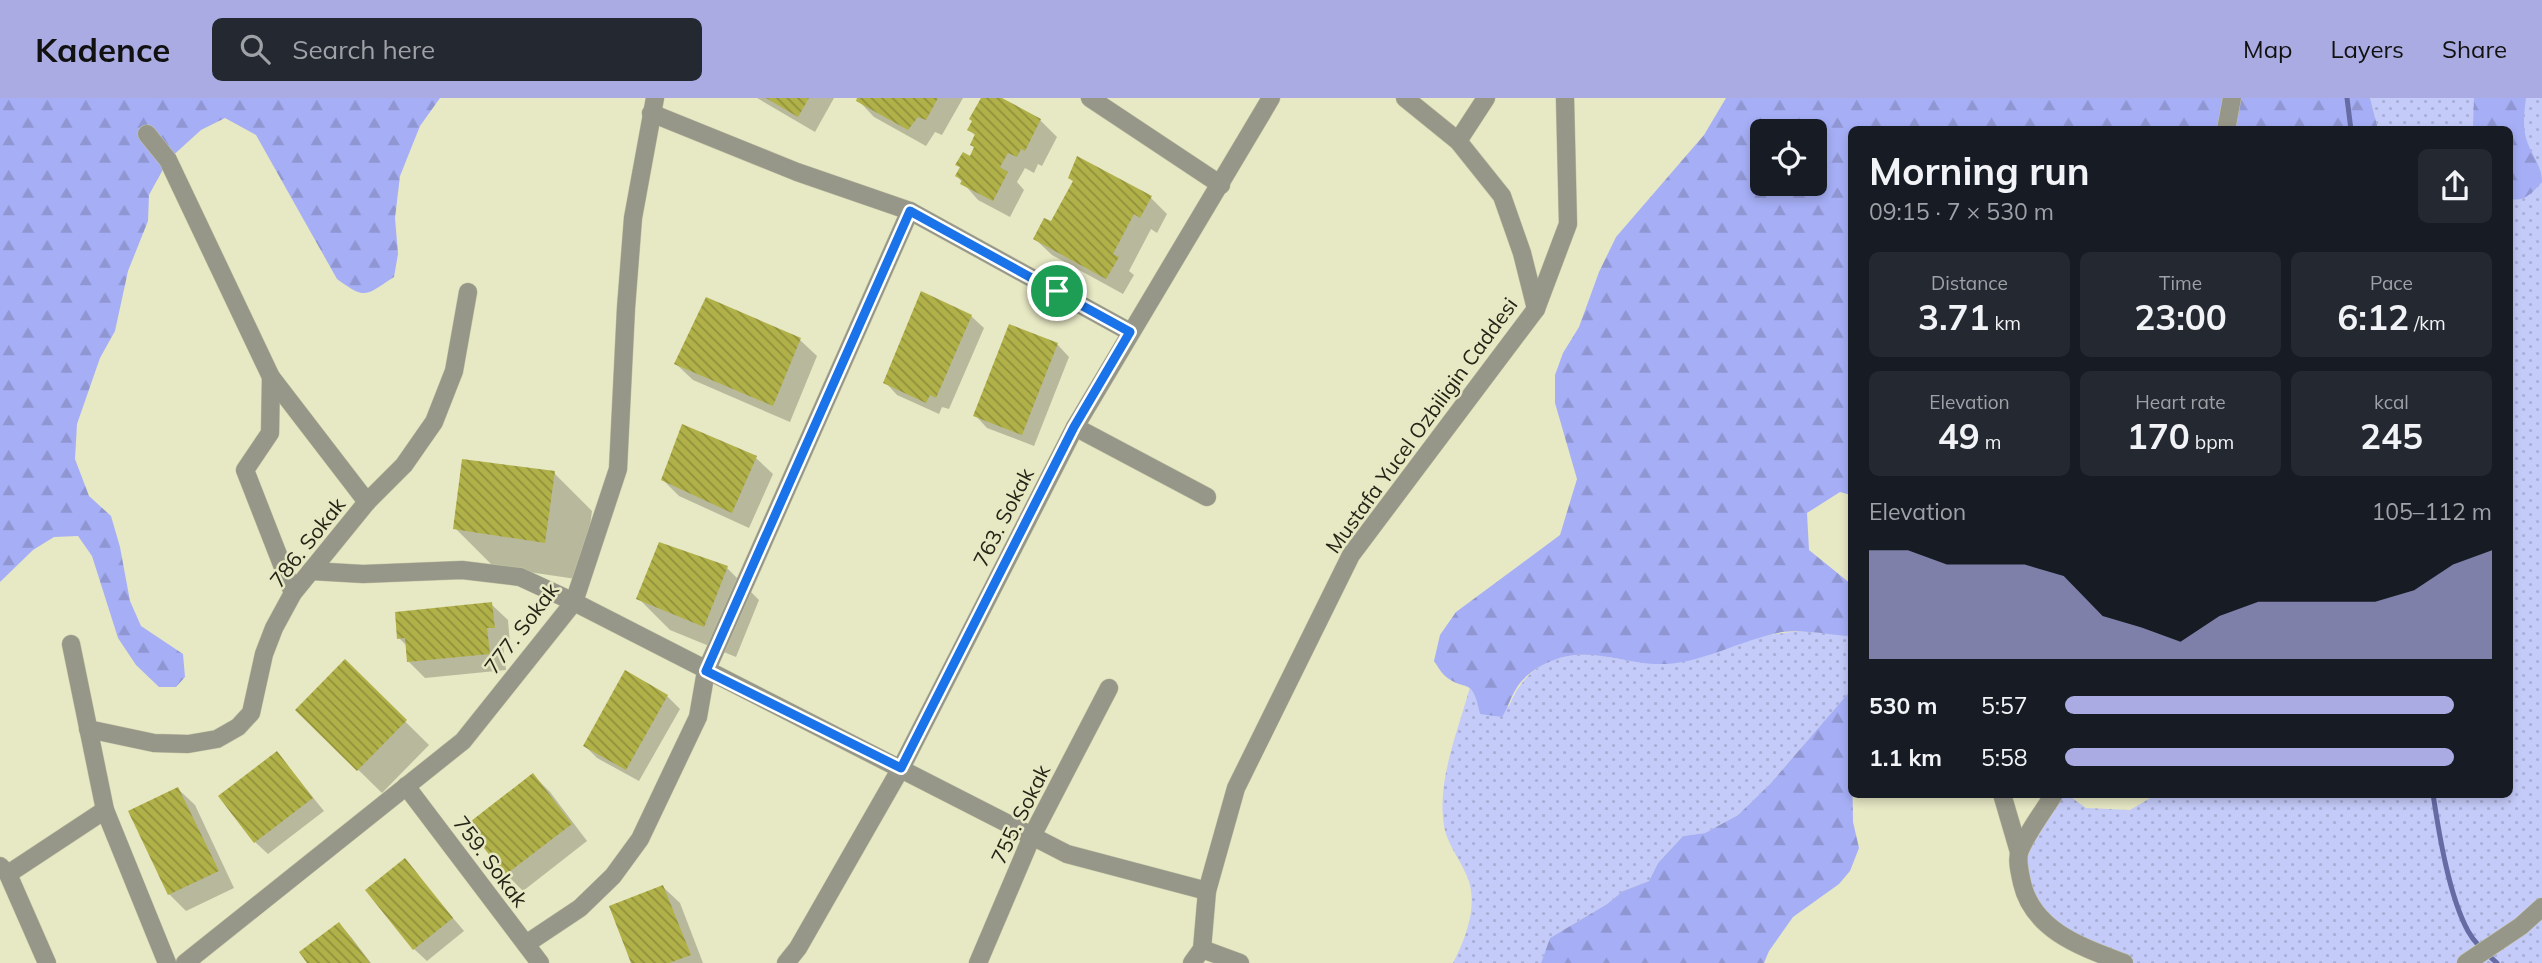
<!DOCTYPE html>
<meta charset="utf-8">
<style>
:root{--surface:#171b24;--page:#242831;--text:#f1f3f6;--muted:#9ea1a6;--accent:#aaabe2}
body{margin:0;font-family:Mulish,sans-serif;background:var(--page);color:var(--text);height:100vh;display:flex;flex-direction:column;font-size:26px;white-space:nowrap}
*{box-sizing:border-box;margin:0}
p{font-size:23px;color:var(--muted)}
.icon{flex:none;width:38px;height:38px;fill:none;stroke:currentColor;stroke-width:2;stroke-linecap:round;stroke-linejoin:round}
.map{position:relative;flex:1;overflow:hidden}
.panel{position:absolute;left:1848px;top:28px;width:665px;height:672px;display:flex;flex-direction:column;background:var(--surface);border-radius:10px;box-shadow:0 4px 10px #0003}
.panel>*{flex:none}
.tools{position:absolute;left:1750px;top:21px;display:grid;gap:14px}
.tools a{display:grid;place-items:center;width:77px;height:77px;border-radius:10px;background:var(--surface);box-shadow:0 4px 10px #0003;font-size:35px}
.pin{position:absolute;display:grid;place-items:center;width:60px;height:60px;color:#fff;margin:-30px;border:4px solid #fff;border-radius:50%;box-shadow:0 2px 7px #0007}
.round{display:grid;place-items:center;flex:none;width:74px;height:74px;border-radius:10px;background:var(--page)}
.head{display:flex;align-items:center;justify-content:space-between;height:119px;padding:0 21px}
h1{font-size:38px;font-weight:700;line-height:52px}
.metrics{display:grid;grid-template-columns:repeat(3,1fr);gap:10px;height:119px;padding:7px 21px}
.metrics div{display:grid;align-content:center;border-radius:10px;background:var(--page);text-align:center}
.metrics b{font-size:35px;font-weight:700}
.metrics small{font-size:19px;font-weight:400}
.metrics p{font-size:19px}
.chart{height:196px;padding:14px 21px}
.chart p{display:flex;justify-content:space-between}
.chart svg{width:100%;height:126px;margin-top:7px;fill:var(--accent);opacity:.7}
ul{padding:0 21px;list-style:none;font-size:23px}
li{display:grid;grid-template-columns:112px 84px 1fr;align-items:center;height:52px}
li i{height:18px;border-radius:9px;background:var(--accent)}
header{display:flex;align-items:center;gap:42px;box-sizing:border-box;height:98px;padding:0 35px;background:var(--accent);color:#111}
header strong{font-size:33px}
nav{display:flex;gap:38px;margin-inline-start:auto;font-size:24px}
.search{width:490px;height:63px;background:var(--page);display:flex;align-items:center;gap:18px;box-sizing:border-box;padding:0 24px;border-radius:10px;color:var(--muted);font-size:26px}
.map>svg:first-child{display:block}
.grass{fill:url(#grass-dots)}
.forest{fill:url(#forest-firs);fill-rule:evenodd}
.shadow{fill:#0003}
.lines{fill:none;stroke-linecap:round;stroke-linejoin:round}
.stream{stroke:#666ba4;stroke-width:5}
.building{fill:url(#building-back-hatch)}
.minor-casing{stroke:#c4c5a5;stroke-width:19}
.minor{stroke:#969788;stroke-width:18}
.route-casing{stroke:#fff;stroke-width:14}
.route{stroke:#1a73e8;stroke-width:9}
.labels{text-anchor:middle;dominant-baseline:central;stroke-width:5;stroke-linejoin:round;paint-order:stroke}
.street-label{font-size:21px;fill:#242417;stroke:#e7e8c4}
</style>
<header>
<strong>Kadence</strong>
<div class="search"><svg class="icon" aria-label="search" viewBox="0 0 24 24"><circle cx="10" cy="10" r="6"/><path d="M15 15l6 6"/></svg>Search here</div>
<nav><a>Map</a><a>Layers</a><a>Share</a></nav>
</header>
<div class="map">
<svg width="2542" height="865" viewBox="0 0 2542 865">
<defs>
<pattern id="grass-dots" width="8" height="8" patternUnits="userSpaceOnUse" patternTransform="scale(1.75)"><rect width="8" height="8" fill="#c4cbf9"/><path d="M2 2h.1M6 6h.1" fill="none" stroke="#a8aed5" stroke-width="1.8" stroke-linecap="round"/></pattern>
<pattern id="forest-firs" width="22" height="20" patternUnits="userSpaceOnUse" patternTransform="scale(1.75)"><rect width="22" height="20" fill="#a6aff6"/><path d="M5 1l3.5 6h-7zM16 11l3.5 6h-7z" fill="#8f96d2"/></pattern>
<pattern id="building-back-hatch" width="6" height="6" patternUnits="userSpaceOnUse" patternTransform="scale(1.75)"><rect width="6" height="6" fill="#b1b149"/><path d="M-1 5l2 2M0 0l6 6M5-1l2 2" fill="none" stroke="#90903c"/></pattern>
</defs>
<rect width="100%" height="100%" fill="#e7e8c4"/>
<g class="grass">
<polygon points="2370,0 2542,0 2542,865 2124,865 2033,813 2019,754 2054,697 2068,697 2086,710 2130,712 2157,696 2510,696 2510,32 2378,31"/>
<path d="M 1807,533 L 1851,538 L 1851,592 L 1770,686 L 1738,717 L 1705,735 L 1683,738 L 1658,765 L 1649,783 L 1623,793 L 1607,806 L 1550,840 L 1541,865 L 1453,865 C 1466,840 1479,806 1467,778 C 1458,757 1444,743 1443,719 C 1439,677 1459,630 1470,589 L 1476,598 L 1480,616 L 1509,608 C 1518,586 1532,569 1556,561 C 1587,550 1619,563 1651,565 C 1677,567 1710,556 1734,547 C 1757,538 1782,534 1807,533 Z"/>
</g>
<g class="forest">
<path d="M 0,0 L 440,0 L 420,28 L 400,78 L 395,120 L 398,156 L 394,179 C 365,198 366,202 337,181 L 256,37 L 225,20 L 201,32 L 168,62 L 149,97 L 148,123 L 128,173 L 115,233 L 100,260 L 77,326 L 75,361 L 89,398 L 111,418 L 120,449 L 130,503 L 141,528 L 183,556 L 185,579 L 176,589 L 159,589 L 136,567 L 118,540 L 92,458 L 78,438 L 54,439 L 33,452 L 0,484 Z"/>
<path d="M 1726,0 L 2370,0 L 2378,31 L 1852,32 L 1851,397 L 1840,394 L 1807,415 L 1809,452 L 1851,486 L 1851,538 C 1828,537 1806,531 1782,534 C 1738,542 1699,568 1654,566 C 1621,564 1586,549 1554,562 C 1540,567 1523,578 1516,591 C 1510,600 1508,610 1502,619 L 1480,616 C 1472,576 1466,596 1444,577 C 1440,573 1437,567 1434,563 L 1440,537 L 1456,514 L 1560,437 L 1577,381 L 1555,305 L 1555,277 L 1563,255 L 1579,229 L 1599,174 L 1616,139 L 1704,37 ZM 1762,33 L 1815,33 L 1815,86 L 1762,86 Z"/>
<path d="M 2474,0 L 2526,0 C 2524,15 2522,32 2528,46 C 2533,59 2542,69 2542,84 C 2532,95 2525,104 2510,101 L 2510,32 L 2473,31 Z"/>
<polygon points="1851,592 1853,724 1859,750 1850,773 1839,786 1793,819 1769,853 1764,865 1541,865 1550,840 1607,806 1623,793 1649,783 1658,765 1683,738 1705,735 1738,717 1770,686"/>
</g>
<g class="shadow">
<polygon points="757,0 834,0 815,34"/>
<polygon points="859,0 963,0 942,37 935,34 926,48 874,19 858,2"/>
<polygon points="983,0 998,0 1040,22 1057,39 1042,68 1038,66 1034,75 1025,70 1017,84 1024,92 1010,119 978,102 957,78 961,70 957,67 971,60 975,50 976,38 969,32"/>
<polygon points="1151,100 1167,116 1157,135 1151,131 1129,173 1134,177 1123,196 1052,157 1035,141 1051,125"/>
<polygon points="971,218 984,230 949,311 942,309 939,316 897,297 885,284"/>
<polygon points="800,242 817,258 790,324 693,282 676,266"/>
<polygon points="1057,246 1069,259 1034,348 987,330 975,317"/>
<polygon points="756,360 773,376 749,430 679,398 663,382"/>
<polygon points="554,375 592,413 583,482 494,469 455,430"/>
<polygon points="727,470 759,502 736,559 670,532 638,500"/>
<polygon points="491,506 508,522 510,546 503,546 506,572 425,580 409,564 407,548 399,540"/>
<polygon points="345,564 429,647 382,695 297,612"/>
<polygon points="626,575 667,598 680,611 639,683 597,660 585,648"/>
<polygon points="277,655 324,713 268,756 255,744"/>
<polygon points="533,677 550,694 587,743 523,793 506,776 469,727"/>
<polygon points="178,691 195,707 234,790 186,813 169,796"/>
<polygon points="405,763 464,833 427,863 414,851"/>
<polygon points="663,789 680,805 703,865 633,865 611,809"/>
<polygon points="339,826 351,839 371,865 310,865 301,854"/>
</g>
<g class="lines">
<g class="stream">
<polyline points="2347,0 2351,32"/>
<path d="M 2433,696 C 2439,736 2449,798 2468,833 C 2475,846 2486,855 2497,865"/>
</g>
</g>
<g class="building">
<polygon points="766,0 809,0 798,19"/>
<polygon points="857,0 938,0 926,22 918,19 908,32 856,3"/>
<polygon points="981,0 1002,0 1041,21 1025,53 1021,51 1017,59 1008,55 1000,69 1008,74 993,103 960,86 962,82 955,78 960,69 955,67 963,54 970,58 974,49 970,47 975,36 967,32 972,23 969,21"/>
<polygon points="1077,58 1152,98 1140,120 1134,116 1113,156 1119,159 1106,181 1033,141 1044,120 1051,123 1073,83 1068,80"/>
<polygon points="921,193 972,217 936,300 930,297 926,305 883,285"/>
<polygon points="706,199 801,240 773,308 674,266"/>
<polygon points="1009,226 1058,245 1022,337 973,318"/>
<polygon points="682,326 757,358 732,415 661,382"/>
<polygon points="462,361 555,373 545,445 453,431"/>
<polygon points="659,444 728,468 704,529 636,501"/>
<polygon points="492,504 495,530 487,530 490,556 407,564 405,540 397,541 395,514"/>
<polygon points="345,561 407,622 357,673 295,612"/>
<polygon points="625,572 668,597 626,672 583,648"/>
<polygon points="277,653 313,700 254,745 218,698"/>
<polygon points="533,675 572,726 505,777 466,727"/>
<polygon points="178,689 219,773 168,797 128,713"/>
<polygon points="405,760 453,820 413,852 365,792"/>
<polygon points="663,787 691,857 669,865 631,865 609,808"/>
<polygon points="339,824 370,865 307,865 299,854"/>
</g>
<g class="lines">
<g class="minor-casing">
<g id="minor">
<polyline points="1090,0 1221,87"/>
<polyline points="1405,0 1458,43 1502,98 1522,155 1536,211"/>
<polyline points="651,15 797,74 910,113 1130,234"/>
<polyline points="2226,32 2232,0"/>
<polyline points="147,36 168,62 271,279 367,404"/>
<polyline points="1458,43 1486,0"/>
<polyline points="271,279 270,335 245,372 293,495"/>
<polyline points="1075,329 1207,399"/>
<polyline points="311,473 363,476 462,472 520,479 574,504 1067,756 1207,793"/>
<polyline points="71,546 105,712 167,865"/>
<polyline points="88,631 154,645 188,646 217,641 238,629 251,615 264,556 274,530 293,495 367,404 404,367 434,324 454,273 468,194"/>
<polyline points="406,688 540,865"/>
<polyline points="2002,696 2019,754"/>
<path d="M 2054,696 C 2043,714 2028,733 2020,752 C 2016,761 2020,775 2022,785 C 2033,833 2082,849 2124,865"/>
<polyline points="0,768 8,776 47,865"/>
<polyline points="8,776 105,712"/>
<polyline points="526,846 580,810 613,778 640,741 698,619 706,573 910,113"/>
<polyline points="1202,851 1240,865"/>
<polyline points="185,865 463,643 574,504 618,371 626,210 633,120 655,0"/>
<polyline points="786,865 798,850 901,670 1075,329 1271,0"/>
<polyline points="978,865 1032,738 1109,590"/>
<polyline points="1192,865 1202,851 1207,793 1236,690 1351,457 1536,211 1568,126 1565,0"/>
<polyline points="2466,865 2521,828 2542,809"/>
</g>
</g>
<use href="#minor" class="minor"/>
</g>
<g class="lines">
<g class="route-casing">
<polygon id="route" points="910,113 1130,234 1074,329 901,670 706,573"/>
</g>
<use href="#route" class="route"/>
</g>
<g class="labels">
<g class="street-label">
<text transform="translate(1421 327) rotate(-54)">Mustafa Yucel Ozbiligin Caddesi</text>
<text transform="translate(1003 419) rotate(-63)">763. Sokak</text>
<text transform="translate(307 444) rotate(-52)">786. Sokak</text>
<text transform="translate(521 530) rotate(-53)">777. Sokak</text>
<text transform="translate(1020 716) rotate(-64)">755. Sokak</text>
<text transform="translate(491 763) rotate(53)">759. Sokak</text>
</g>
</g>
</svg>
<div class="tools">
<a><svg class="icon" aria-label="locate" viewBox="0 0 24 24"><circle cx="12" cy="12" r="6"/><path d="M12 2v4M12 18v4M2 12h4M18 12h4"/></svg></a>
</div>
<div class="pin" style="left:1057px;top:193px;background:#1e9e55"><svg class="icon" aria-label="arrive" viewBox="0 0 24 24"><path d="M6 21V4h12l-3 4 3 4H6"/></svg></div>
<section class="panel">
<div class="head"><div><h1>Morning run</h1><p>09:15 · 7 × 530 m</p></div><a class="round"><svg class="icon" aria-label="share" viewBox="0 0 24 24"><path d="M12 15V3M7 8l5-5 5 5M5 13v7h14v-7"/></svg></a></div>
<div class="metrics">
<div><p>Distance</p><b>3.71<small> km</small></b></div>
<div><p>Time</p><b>23:00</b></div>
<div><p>Pace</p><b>6:12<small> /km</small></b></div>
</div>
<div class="metrics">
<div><p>Elevation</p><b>49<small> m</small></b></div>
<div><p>Heart rate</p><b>170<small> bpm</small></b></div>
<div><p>kcal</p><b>245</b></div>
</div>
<div class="chart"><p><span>Elevation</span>105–112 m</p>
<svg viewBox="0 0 160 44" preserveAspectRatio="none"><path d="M0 44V6L10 6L20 11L30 11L40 11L50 15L60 29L70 33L80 38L90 29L100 24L110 24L120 24L130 24L140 20L150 11L160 6V44z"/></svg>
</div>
<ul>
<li><b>530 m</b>5:57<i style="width:91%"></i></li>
<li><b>1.1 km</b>5:58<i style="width:91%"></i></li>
</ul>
</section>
</div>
